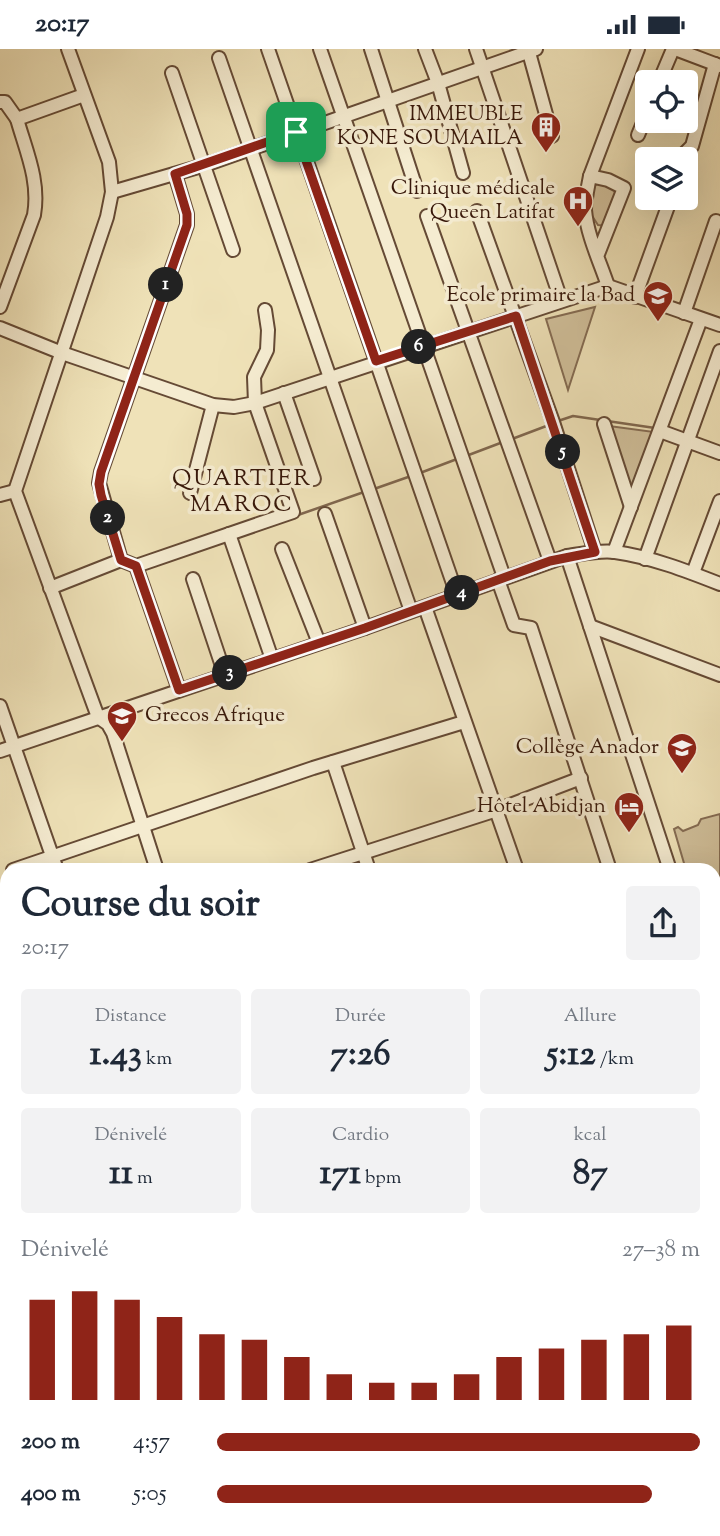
<!DOCTYPE html>
<html lang="fr">
<meta charset="utf-8">
<style>
:root{--surface:#fff;--page:#f2f2f3;--text:#1f2937;--muted:#747a83;--accent:#8f2418}
body{margin:0;font-family:"Sorts Mill Goudy",serif;background:var(--page);color:var(--text);height:100vh;display:flex;flex-direction:column;font-size:26px;white-space:nowrap}
*{box-sizing:border-box;margin:0}
p{font-size:23px;color:var(--muted)}
.icon{flex:none;width:38px;height:38px;fill:none;stroke:currentColor;stroke-width:2;stroke-linecap:round;stroke-linejoin:round}
.map{position:relative;flex:1;overflow:hidden}
.details{position:absolute;left:0px;top:814px;width:721px;height:674px;display:flex;flex-direction:column;background:var(--surface);border-radius:21px 21px 0 0;box-shadow:0 7px 28px #0002}
.details>*{flex:none}
.tools{position:absolute;left:635px;top:21px;display:grid;gap:14px}
.tools a{display:grid;place-items:center;width:63px;height:63px;border-radius:7px;background:var(--surface);box-shadow:0 7px 28px #0002;font-size:35px}
.pin{position:absolute;display:grid;place-items:center;width:60px;height:60px;color:#fff;margin:-30px;border-radius:14px;box-shadow:0 4px 10px #0006}
.km{position:absolute;width:35px;height:35px;margin:-18px;border-radius:50%;background:#222;color:#fff;font-size:19px;line-height:35px;text-align:center}
.round{display:grid;place-items:center;flex:none;width:74px;height:74px;border-radius:7px;background:var(--page)}
.head{display:flex;align-items:center;justify-content:space-between;height:119px;padding:0 21px}
h1{font-size:38px;font-weight:700;line-height:52px}
.figures{display:grid;grid-template-columns:repeat(3,1fr);gap:10px;height:119px;padding:7px 21px}
.figures div{display:grid;align-content:center;border-radius:7px;background:var(--page);text-align:center}
.figures b{font-size:35px;font-weight:700}
.figures small{font-size:19px;font-weight:400}
.figures p{font-size:19px}
.chart{height:196px;padding:14px 21px}
.chart p{display:flex;justify-content:space-between}
.chart svg{width:100%;height:126px;margin-top:7px;stroke:var(--accent);stroke-width:6}
ul{padding:0 21px;list-style:none;font-size:23px}
li{display:grid;grid-template-columns:112px 84px 1fr;align-items:center;height:52px}
li i{height:18px;border-radius:9px;background:var(--accent)}
.status{display:flex;justify-content:space-between;align-items:center;height:49px;padding:0 35px;background:var(--surface);direction:ltr}
.status svg{height:19px;fill:currentColor}
.map>svg:first-child{display:block}
.green{fill:#d0bf9a;stroke:#846b52;stroke-width:2}
.lines{fill:none;stroke-linecap:round;stroke-linejoin:round}
.stream{stroke:#80674e;stroke-width:2.5}
.minor-casing{stroke:#654a35;stroke-width:16}
.minor{stroke:#f5ecd1;stroke-width:12}
.route-casing{stroke:#fff;stroke-width:14}
.route{stroke:#8f2418;stroke-width:9}
.labels{text-anchor:middle;dominant-baseline:central;stroke-width:7;stroke-linejoin:round;paint-order:stroke}
.poi-label{font-size:21px;fill:#371709;stroke:#f5ecd1;text-anchor:end}
.neighbourhood-label{font-size:23px;letter-spacing:2px;fill:#371709;stroke:#f5ecd1}
</style>
<div class="status"><b>20:17</b><svg viewBox="0 0 49 12"><path d="M0 12V9h3v3zM5 12V6h3v6zM10 12V3h3v9zM15 12V0h3v12zM26 1h20v11H26zM47 4h2v5h-2z"/></svg></div>
<div class="map">
<svg width="720" height="1487" viewBox="0 0 720 1487">
<rect width="100%" height="100%" fill="#efe2b8"/>
<filter id="stains"><feTurbulence type="fractalNoise" baseFrequency=".00286" numOctaves="4"/><feColorMatrix values="0 0 0 0 .2 0 0 0 0 .09 0 0 0 0 .02 0 0 0 .5 -.17"/></filter>
<radialGradient id="worn" r=".72"><stop offset=".6" stop-color="#630" stop-opacity="0"/><stop offset="1" stop-color="#630" stop-opacity=".3"/></radialGradient>
<g class="green">
<polygon points="599,134 614,137 617,158 607,177 598,176 587,159 588,137"/>
<polygon points="595,258 568,341 546,270"/>
<polygon points="609,377 654,383 632,446"/>
<polygon points="720,765 720,918 714,902 714,821 686,821 674,780 678,778 683,782 698,776 701,770"/>
</g>
<g class="lines">
<g class="stream">
<polyline points="558,372 573,367 655,379"/>
<polyline points="512,390 549,376"/>
<polyline points="466,407 503,393"/>
<polyline points="420,424 457,410"/>
<polyline points="374,440 411,427"/>
<polyline points="298,466 364,443"/>
</g>
<g class="minor-casing">
<g id="minor">
<polyline points="68,0 109,113 112,143 107,168 15,442 98,668 108,675 113,684 157,821"/>
<polyline points="268,0 457,546"/>
<polyline points="320,0 504,528"/>
<polyline points="371,0 417,142"/>
<polyline points="425,0 438,34 463,124"/>
<polyline points="476,0 561,251"/>
<polyline points="528,0 552,87"/>
<polyline points="675,0 720,17"/>
<polyline points="219,9 411,562"/>
<polyline points="172,24 233,201"/>
<polyline points="659,33 673,0"/>
<polyline points="0,53 5,53 17,70"/>
<polyline points="638,86 648,62"/>
<polyline points="683,106 692,97 715,15"/>
<polyline points="175,125 187,165 187,176 101,423 99,434 121,511 136,517 293,463 255,354 254,328 267,301 268,281 265,261"/>
<polyline points="590,127 638,0"/>
<polyline points="112,143 205,116 536,0"/>
<polyline points="477,162 553,373 595,503"/>
<polyline points="427,167 550,512"/>
<path d="M 598,205 L 624,139 L 608,131 L 590,127 C 588,138 585,150 585,161 C 587,186 600,213 608,237"/>
<polyline points="635,248 671,149"/>
<path d="M 0,258 L 34,166 C 40,132 26,102 17,70 L 84,46"/>
<polyline points="684,264 716,172"/>
<polyline points="0,279 62,304 213,356 234,358 255,354 608,237 720,276"/>
<polyline points="284,344 314,430"/>
<polyline points="604,375 631,458"/>
<polyline points="660,382 720,404"/>
<polyline points="190,444 213,356"/>
<polyline points="0,446 15,442"/>
<polyline points="325,465 365,579"/>
<polyline points="229,485 272,610"/>
<polyline points="282,500 319,594"/>
<polyline points="614,503 701,270"/>
<polyline points="567,507 670,821"/>
<polyline points="645,510 720,302"/>
<polyline points="136,517 179,641"/>
<polyline points="693,524 720,452"/>
<polyline points="193,530 225,626"/>
<polyline points="498,531 514,576 531,579 610,821"/>
<polyline points="50,539 121,511"/>
<polyline points="425,558 517,821"/>
<polyline points="590,577 720,626"/>
<polyline points="0,657 57,821"/>
<path d="M 0,702 L 365,579 L 567,507 C 583,505 599,501 615,503 C 651,508 687,522 720,535"/>
<polyline points="333,713 369,821"/>
<polyline points="13,821 313,719 464,673"/>
<polyline points="310,821 497,761 581,729"/>
<polyline points="0,925 7,923"/>
<polyline points="714,951 720,969"/>
<polyline points="0,1025 7,1023"/>
<polyline points="714,1058 720,1056"/>
<polyline points="714,1138 720,1136"/>
<polyline points="0,1161 3,1171"/>
<polyline points="714,1214 720,1212"/>
<polyline points="714,1271 720,1268"/>
<polyline points="0,1272 7,1269"/>
<polyline points="0,1368 7,1366"/>
<polyline points="714,1395 720,1393"/>
<polyline points="0,1404 7,1405"/>
<polyline points="348,1480 393,1487"/>
<polyline points="643,1480 645,1487"/>
<polyline points="156,1487 157,1480"/>
<polyline points="245,1487 246,1480"/>
<polyline points="448,1487 466,1480"/>
<polyline points="525,1487 526,1480"/>
<polyline points="716,1487 720,1486"/>
</g>
</g>
<use href="#minor" class="minor"/>
</g>
<g class="lines">
<g class="route-casing">
<polygon id="route" points="296,83 376,312 516,267 595,503 550,512 365,579 179,641 136,517 121,511 101,446 99,435 101,423 187,176 187,165 175,125"/>
</g>
<use href="#route" class="route"/>
</g>
<defs>
<g id="building-pin" transform="scale(1.575)"><path d="M0 17L-7.5 6A9.5 9.5 0 1 1 7.5 6Z" fill="#8f2418" stroke="#f5ecd1"/><path d="M-4-6H4V6H1V3H-1V6H-4ZM-2.5-4.3h1.7v1.8h-1.7ZM.8-4.3h1.7v1.8H.8ZM-2.5-1h1.7V.8h-1.7ZM.8-1h1.7V.8H.8Z" fill="#fff"/></g>
<g id="hospital-pin" transform="scale(1.575)"><path d="M0 17L-7.5 6A9.5 9.5 0 1 1 7.5 6Z" fill="#8f2418" stroke="#f5ecd1"/><path d="M-5-5h3v3.5h4V-5h3V5h-3V1.5h-4V5h-3Z" fill="#fff"/></g>
<g id="school-pin" transform="scale(1.575)"><path d="M0 17L-7.5 6A9.5 9.5 0 1 1 7.5 6Z" fill="#8f2418" stroke="#f5ecd1"/><path d="M0-5L7-2L0 1L-7-2ZM-4 1L0 2.5L4 1V4Q0 6-4 4Z" fill="#fff"/></g>
<g id="university-pin" transform="scale(1.575)"><path d="M0 17L-7.5 6A9.5 9.5 0 1 1 7.5 6Z" fill="#8f2418" stroke="#f5ecd1"/><path d="M0-5L7-2L0 1L-7-2ZM-4 1L0 2.5L4 1V4Q0 6-4 4Z" fill="#fff"/></g>
<g id="hotel-pin" transform="scale(1.575)"><path d="M0 17L-7.5 6A9.5 9.5 0 1 1 7.5 6Z" fill="#8f2418" stroke="#f5ecd1"/><path d="M-6-4.5h1.5V1H6V5H4.5V3h-9V5H-6ZM-4 0a1.8 1.8 0 1 1 3.6 0ZM.5 0V-2.5h3Q6-2.5 6 0Z" fill="#fff"/></g>
</defs>
<g fill-rule="evenodd">
<use href="#building-pin" x="546" y="78"/>
<use href="#hospital-pin" x="578" y="152"/>
<use href="#school-pin" x="658" y="247"/>
<use href="#university-pin" x="122" y="667"/>
<use href="#school-pin" x="682" y="699"/>
<use href="#hotel-pin" x="629" y="758"/>
</g>
<g class="labels">
<g class="poi-label">
<text x="523" y="66">IMMEUBLE<tspan x="523" dy="24">KONE SOUMAILA</tspan></text>
<text x="555" y="140">Clinique médicale<tspan x="555" dy="24">Queen Latifat</tspan></text>
<text x="635" y="247">Ecole primaire la Bad</text>
<text x="145" y="667" text-anchor="start">Grecos Afrique</text>
<text x="659" y="699">Collège Anador</text>
<text x="606" y="758">Hôtel Abidjan</text>
</g>
<g class="neighbourhood-label">
<text x="242" y="430">QUARTIER<tspan x="242" dy="26">MAROC</tspan></text>
</g>
</g>
<rect width="100%" height="100%" filter="url(#stains)"/>
<rect width="100%" height="100%" fill="url(#worn)"/>
</svg>
<div class="tools">
<a><svg class="icon" aria-label="locate" viewBox="0 0 24 24"><circle cx="12" cy="12" r="6"/><path d="M12 2v4M12 18v4M2 12h4M18 12h4"/></svg></a>
<a><svg class="icon" aria-label="layers" viewBox="0 0 24 24"><path d="M12 4l9 5-9 5-9-5zM3 14l9 5 9-5"/></svg></a>
</div>
<div class="pin" style="left:296px;top:83px;background:#1e9e55"><svg class="icon" aria-label="arrive" viewBox="0 0 24 24"><path d="M6 21V4h12l-3 4 3 4H6"/></svg></div>
<b class="km" style="left:166px;top:236px">1</b>
<b class="km" style="left:108px;top:469px">2</b>
<b class="km" style="left:230px;top:624px">3</b>
<b class="km" style="left:462px;top:544px">4</b>
<b class="km" style="left:563px;top:403px">5</b>
<b class="km" style="left:419px;top:298px">6</b>
<section class="details">
<div class="head"><div><h1>Course du soir</h1><p>20:17</p></div><a class="round"><svg class="icon" aria-label="share" viewBox="0 0 24 24"><path d="M12 15V3M7 8l5-5 5 5M5 13v7h14v-7"/></svg></a></div>
<div class="figures">
<div><p>Distance</p><b>1.43<small> km</small></b></div>
<div><p>Durée</p><b>7:26</b></div>
<div><p>Allure</p><b>5:12<small> /km</small></b></div>
</div>
<div class="figures">
<div><p>Dénivelé</p><b>11<small> m</small></b></div>
<div><p>Cardio</p><b>171<small> bpm</small></b></div>
<div><p>kcal</p><b>87</b></div>
</div>
<div class="chart"><p><span>Dénivelé</span>27–38 m</p>
<svg viewBox="0 0 160 44" preserveAspectRatio="none"><path d="M5 44V9M15 44V6M25 44V9M35 44V15M45 44V21M55 44V23M65 44V29M75 44V35M85 44V38M95 44V38M105 44V35M115 44V29M125 44V26M135 44V23M145 44V21M155 44V18"/></svg>
</div>
<ul>
<li><b>200 m</b>4:57<i style="width:100%"></i></li>
<li><b>400 m</b>5:05<i style="width:90%"></i></li>
</ul>
</section>
</div>
